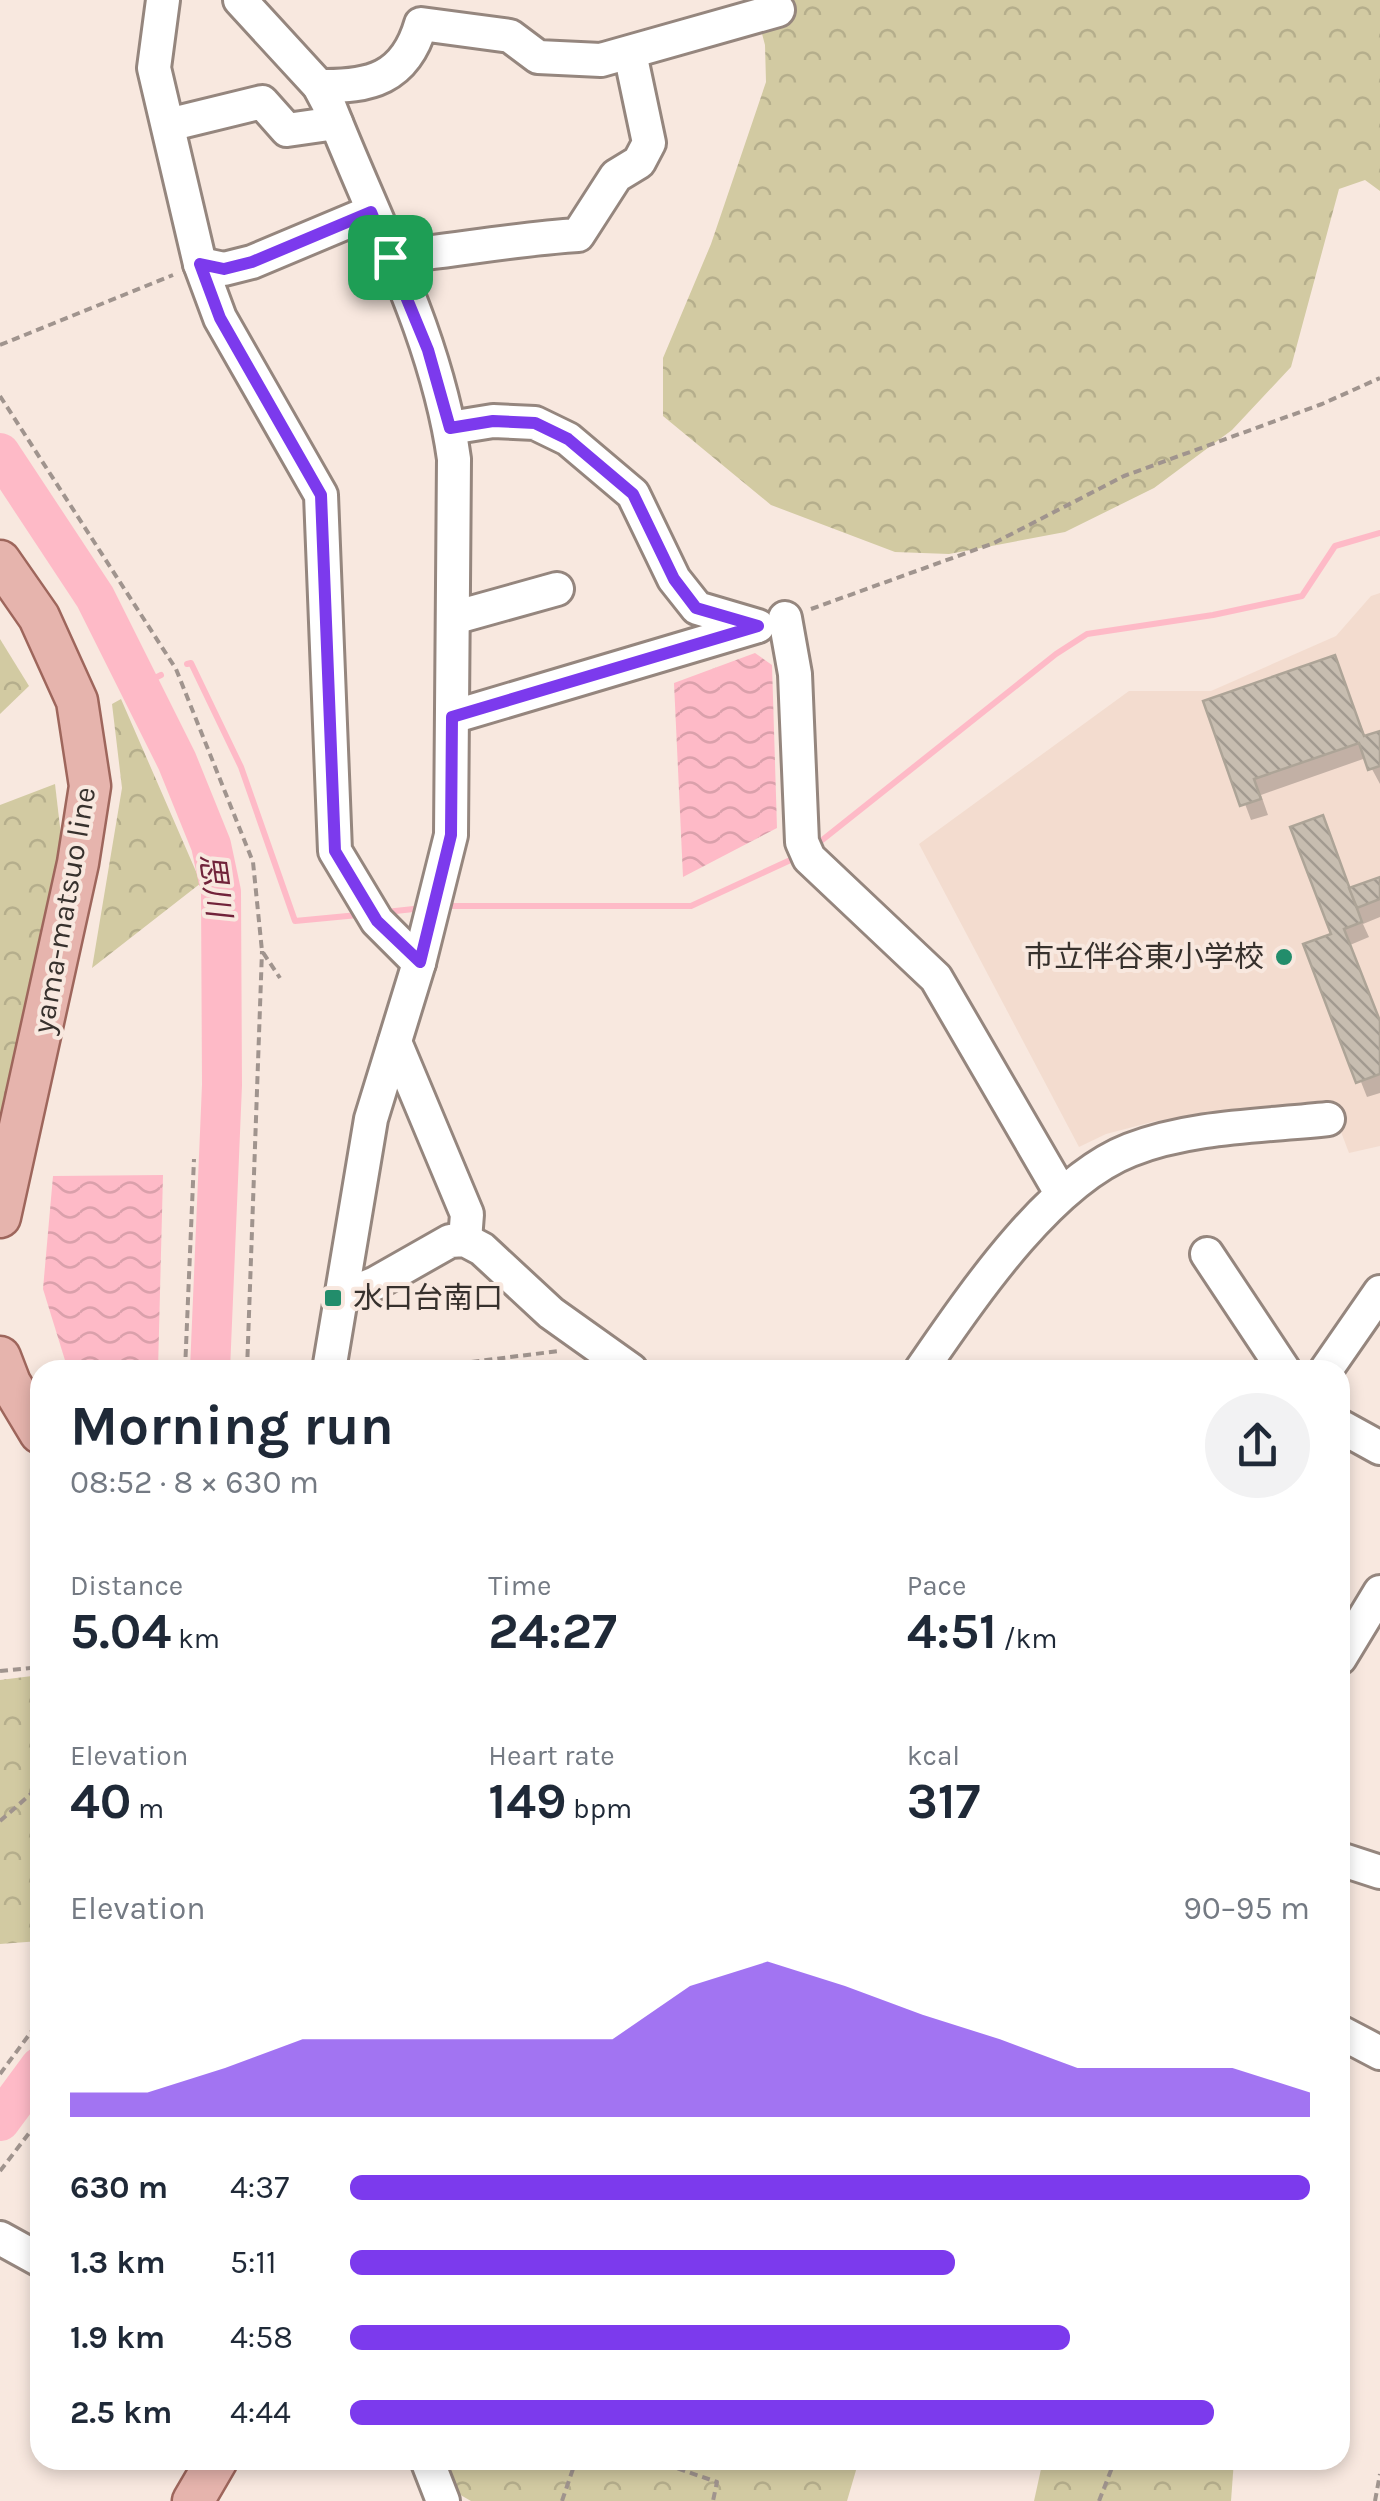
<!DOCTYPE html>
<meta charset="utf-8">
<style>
:root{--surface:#fff;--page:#f2f2f3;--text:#1f2937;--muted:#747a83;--accent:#7c3aed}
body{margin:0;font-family:Karla,"Noto Sans JP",sans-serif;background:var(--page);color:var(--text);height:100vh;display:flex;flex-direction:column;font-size:38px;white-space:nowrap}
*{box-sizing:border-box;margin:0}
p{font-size:32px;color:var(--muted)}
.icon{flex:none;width:55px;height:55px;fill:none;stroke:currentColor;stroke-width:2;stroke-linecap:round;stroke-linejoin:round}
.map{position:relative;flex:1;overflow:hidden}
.details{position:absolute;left:30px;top:1360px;width:1320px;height:1110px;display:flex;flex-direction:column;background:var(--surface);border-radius:30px;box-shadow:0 5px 15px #0003}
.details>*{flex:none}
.pin{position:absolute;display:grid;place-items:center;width:85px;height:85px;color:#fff;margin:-42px;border-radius:20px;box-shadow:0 5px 15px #0006}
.round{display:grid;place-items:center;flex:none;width:105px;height:105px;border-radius:52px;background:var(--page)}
.headline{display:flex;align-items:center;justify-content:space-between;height:170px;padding:0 40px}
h1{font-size:55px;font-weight:700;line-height:75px}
.figures{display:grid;grid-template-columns:repeat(3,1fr);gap:15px;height:170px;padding:10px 40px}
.figures div{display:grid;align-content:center}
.figures b{font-size:50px;font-weight:700}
.figures small{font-size:28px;font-weight:400}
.figures p{font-size:28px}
.chart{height:280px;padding:20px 40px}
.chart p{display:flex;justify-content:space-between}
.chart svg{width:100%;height:180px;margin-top:10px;fill:var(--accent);opacity:.7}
ul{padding:0 40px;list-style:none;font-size:32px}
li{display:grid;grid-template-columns:160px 120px 1fr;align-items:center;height:75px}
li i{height:25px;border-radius:12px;background:var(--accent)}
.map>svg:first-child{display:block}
.built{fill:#f3dccf}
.forest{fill:url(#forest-crowns)}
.water{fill:url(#water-waves)}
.shadow{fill:#0003}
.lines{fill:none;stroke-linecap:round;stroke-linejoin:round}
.stream{stroke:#febac7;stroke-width:6}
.river{stroke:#febac7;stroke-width:40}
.building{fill:url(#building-back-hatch);stroke:#ada497;stroke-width:2.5}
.minor-casing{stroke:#95867e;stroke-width:38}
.major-casing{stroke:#9e665c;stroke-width:45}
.path{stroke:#a0948e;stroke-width:4;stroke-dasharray:8 5;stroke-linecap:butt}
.minor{stroke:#fff;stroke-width:32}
.major{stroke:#e6b4ad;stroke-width:40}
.route-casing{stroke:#fff;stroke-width:20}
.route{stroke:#7c3aed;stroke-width:12}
.poi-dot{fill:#228d6b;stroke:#f8e8df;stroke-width:4}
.labels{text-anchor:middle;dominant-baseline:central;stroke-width:8;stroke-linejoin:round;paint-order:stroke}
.street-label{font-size:30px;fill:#37312d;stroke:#f8e8df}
.poi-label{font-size:30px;fill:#37312d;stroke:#f8e8df;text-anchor:end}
.water-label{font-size:32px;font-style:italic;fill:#71233a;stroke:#f8e8df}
</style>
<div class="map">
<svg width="1380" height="2501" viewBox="0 0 1380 2501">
<defs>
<pattern id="forest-crowns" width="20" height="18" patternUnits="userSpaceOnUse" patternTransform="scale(2.5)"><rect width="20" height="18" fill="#d2caa2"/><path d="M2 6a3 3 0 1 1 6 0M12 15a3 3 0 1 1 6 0" fill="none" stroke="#b5ae8c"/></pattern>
<pattern id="water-waves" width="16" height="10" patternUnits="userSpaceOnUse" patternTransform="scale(2.5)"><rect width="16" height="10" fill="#febac7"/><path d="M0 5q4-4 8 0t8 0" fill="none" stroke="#daa0ab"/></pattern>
<pattern id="building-back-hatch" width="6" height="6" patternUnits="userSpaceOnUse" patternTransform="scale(2.5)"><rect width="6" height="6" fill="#c7bdb0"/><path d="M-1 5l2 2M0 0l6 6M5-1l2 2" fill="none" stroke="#a29a90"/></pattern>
</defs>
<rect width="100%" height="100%" fill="#f8e8df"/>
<polygon class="built" points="1380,593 1380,1146 1349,1153 1329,1100 1156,1121 1106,1134 1079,1147 919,844 1129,691 1211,691 1336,636 1371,596"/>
<g class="forest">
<polygon points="753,0 1380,0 1380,191 1365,180 1339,189 1291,367 1232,430 1154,488 1065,532 949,554 895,552 771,505 663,416 663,358 711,244 766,82 765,45"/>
<polygon points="0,639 29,686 0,714"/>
<polygon points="121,699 201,883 92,968 122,788 112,704"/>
<polygon points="55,784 64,861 0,1142 0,805"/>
<polygon points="40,1675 40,1941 0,1944 0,1680"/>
<polygon points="440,2460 859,2460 847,2501 471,2501 450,2489"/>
<polygon points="1043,2460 1234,2460 1231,2501 1034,2501"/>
</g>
<g class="water">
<polygon points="755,653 772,665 777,828 683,877 674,683"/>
<polygon points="163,1175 158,1370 68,1370 43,1289 53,1176"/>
</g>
<g class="shadow">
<polygon points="1334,658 1366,738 1380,733 1380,784 1366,758 1261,795 1268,815 1251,820 1207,702"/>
<polygon points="1321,819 1351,890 1380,880 1380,917 1363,924 1369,937 1350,945 1380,1024 1380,1093 1367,1097 1307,946 1334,936"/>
</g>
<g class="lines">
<g class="stream">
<polyline points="187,664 191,663 241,767 295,921 358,915"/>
<polyline points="139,686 161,675"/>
<polyline points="816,845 1056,654 1087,634 1213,615 1302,596 1335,546 1380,533"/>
<polyline points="445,906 691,906 797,857"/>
<polyline points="386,912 423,908"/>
</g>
<g class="river">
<polyline points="0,453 95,597 177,761 211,845 221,892 222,1085 210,1370"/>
<polyline points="0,2121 40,2067"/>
</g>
</g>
<g class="building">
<polygon points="1335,655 1364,736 1380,731 1380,766 1368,770 1359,743 1254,779 1261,799 1240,806 1203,701"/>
<polygon points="1323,815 1362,922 1344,929 1380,1021 1380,1074 1356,1083 1303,944 1331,934 1290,827"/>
<polygon points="1380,877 1380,899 1357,908 1349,888"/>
</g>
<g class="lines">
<g class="minor-casing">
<g id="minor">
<polyline points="163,0 154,68 200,264 220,318 321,495 335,851 377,921 419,963"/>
<path d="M 240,0 L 319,86 L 329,105 C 374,220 437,336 454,459 L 451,835 L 419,963 L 371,1119 L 329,1370"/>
<path d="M 319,86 C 370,87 405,79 421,24 L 510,36 L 538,57 L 601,60 L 778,10"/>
<polyline points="168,125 262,102 287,130 336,123"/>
<path d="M 390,257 C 453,251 514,239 578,235 L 616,176 L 639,162 L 649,143 L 630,53"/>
<polyline points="200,264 224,269 252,262 371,212"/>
<polyline points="450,428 493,421 535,423 568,439 633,494 674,579 697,608 758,626"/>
<polyline points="453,618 557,589"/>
<polyline points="785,618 795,674 802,842 809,858 936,978 1061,1193"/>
<polyline points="452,717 755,627"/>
<polyline points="395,1042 467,1214 465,1240"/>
<polyline points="1207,1254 1284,1370"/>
<polyline points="342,1297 376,1283 450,1241 465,1240 482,1249 551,1313 631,1370"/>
<path d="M 921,1370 C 971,1298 1048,1182 1130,1150 C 1191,1126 1264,1126 1328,1119"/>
<polyline points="1326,1370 1380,1292"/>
<polyline points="1340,1426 1380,1448"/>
<polyline points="1340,1658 1380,1592"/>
<polyline points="1340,1859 1380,1872"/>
<polyline points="1340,2032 1380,2053"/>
<polyline points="0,2238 40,2260"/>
<polyline points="427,2460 443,2501"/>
</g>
</g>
<g class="major-casing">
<g id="major">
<polyline points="0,561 39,617 77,701 90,786 78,863 0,1217"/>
<polyline points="0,1357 10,1383 40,1433"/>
<polyline points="193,2501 217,2460"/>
</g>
</g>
<g class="path">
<polyline points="0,345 173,275"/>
<polyline points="0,396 176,669 253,862 262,951 280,978"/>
<polyline points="811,609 994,543 1124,476 1322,404 1380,378"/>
<polyline points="185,1370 194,1159"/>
<polyline points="247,1370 262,951"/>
<polyline points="407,1370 559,1351"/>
<polyline points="0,1671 40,1667"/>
<polyline points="0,1821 40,1786"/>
<polyline points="0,2074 40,2020"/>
<polyline points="0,2171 40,2119"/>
<polyline points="653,2460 717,2482 713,2501"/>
<polyline points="562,2501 576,2460"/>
<polyline points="1099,2501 1115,2460"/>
<polyline points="1375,2501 1380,2474"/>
</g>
<use href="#minor" class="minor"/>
<use href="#major" class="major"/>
</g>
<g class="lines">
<g class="route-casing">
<polygon id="route" points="371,212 428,350 450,428 493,421 535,423 568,439 633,494 674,579 696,608 758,626 452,717 451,835 420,962 377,921 335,851 321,495 220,318 200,264 224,269 252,262"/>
</g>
<use href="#route" class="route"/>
</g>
<g class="poi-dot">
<circle cx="1284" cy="957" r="10"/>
<rect x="323" y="1288" width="20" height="20" rx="5"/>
</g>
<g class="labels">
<g class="street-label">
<text transform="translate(64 910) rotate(-80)">yama-matsuo line</text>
</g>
<g class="poi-label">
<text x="1264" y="957">市立伴谷東小学校</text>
<text x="353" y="1298" text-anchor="start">水口台南口</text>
</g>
<g class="water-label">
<text transform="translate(215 885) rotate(82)">思川</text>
</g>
</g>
</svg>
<div class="pin" style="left:390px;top:257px;background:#1e9e55"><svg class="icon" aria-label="arrive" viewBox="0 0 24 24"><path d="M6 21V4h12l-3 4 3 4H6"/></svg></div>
<section class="details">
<div class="headline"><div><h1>Morning run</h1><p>08:52 · 8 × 630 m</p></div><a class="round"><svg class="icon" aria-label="share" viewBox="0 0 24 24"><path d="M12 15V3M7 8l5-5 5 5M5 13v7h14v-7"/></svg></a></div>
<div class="figures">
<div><p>Distance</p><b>5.04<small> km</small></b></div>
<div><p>Time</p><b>24:27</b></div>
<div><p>Pace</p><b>4:51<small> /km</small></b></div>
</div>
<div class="figures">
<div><p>Elevation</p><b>40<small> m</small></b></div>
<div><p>Heart rate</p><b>149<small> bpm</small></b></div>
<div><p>kcal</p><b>317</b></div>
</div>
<div class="chart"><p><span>Elevation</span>90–95 m</p>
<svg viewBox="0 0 160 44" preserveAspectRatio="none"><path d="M0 44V38L10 38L20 32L30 25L40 25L50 25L60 25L70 25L80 12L90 6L100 12L110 19L120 25L130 32L140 32L150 32L160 38V44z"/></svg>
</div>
<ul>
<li><b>630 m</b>4:37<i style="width:100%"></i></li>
<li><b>1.3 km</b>5:11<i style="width:63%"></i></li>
<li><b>1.9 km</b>4:58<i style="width:75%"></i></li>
<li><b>2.5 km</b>4:44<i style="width:90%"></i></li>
</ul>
</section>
</div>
